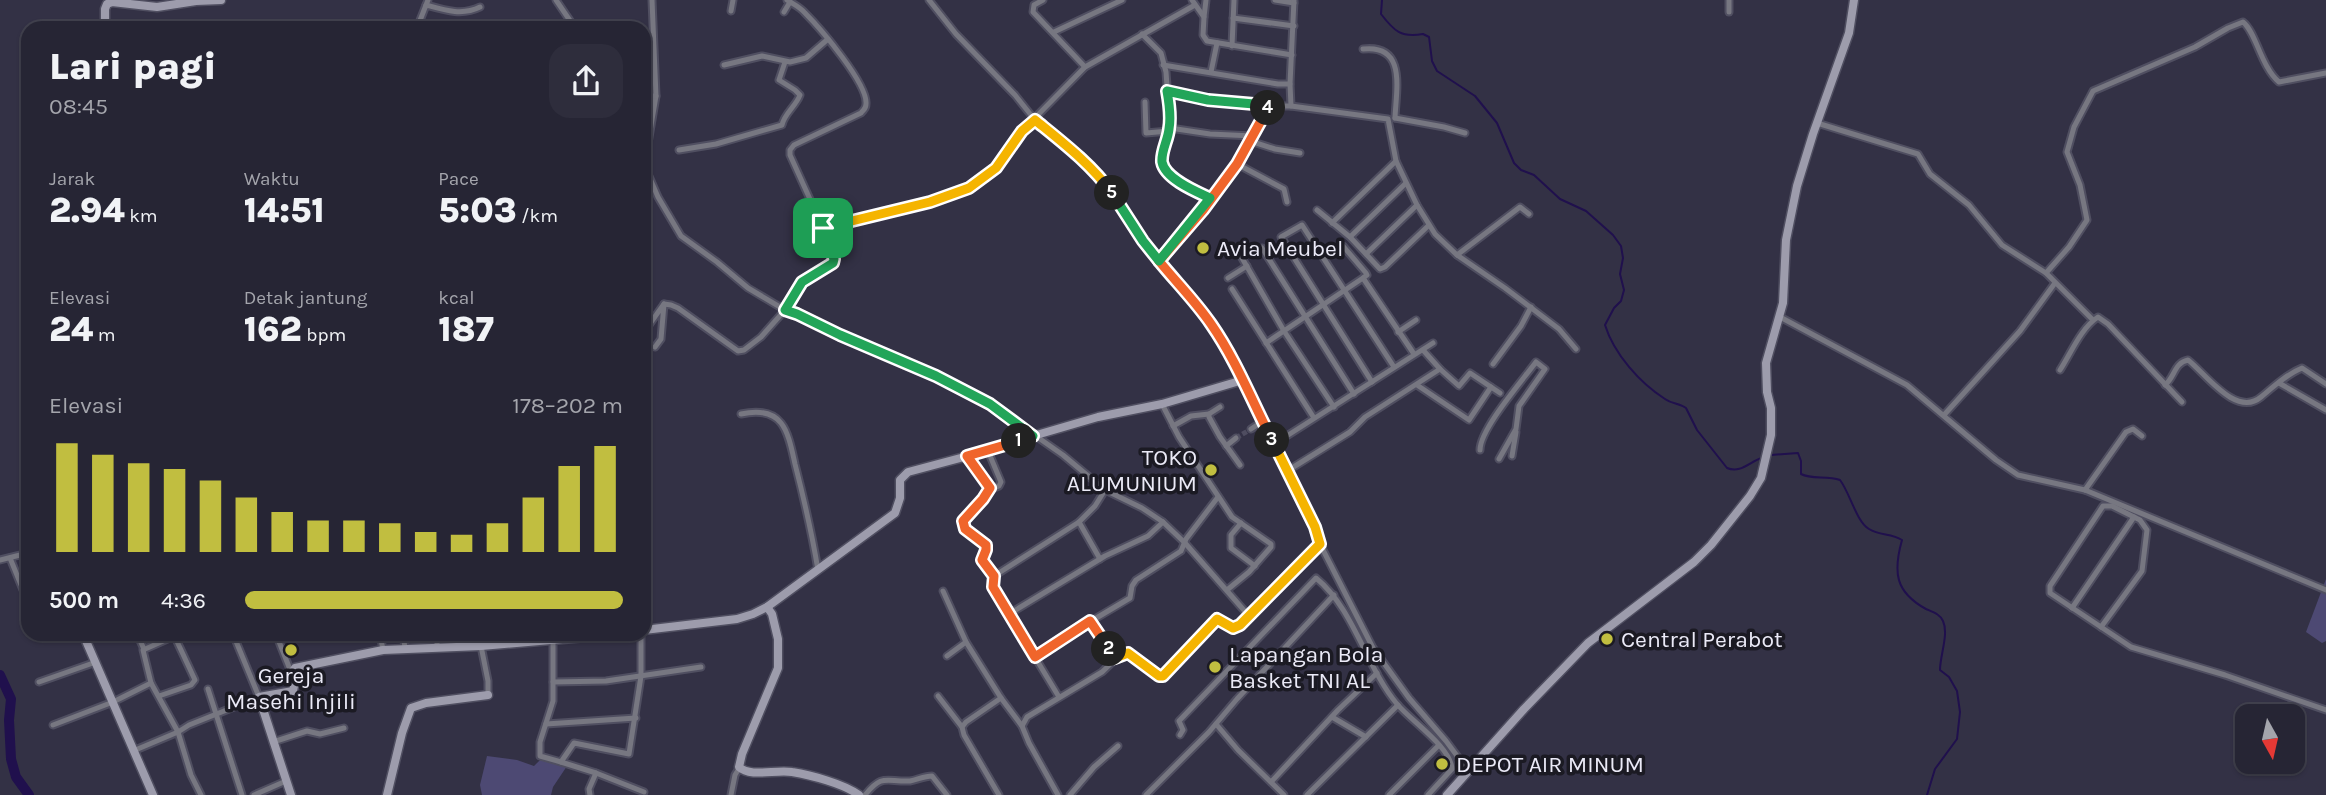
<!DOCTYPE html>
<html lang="id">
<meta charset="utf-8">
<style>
:root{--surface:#262534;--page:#2e2d3c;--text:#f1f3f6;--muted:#a4a5ac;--line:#42424f;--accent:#c1be40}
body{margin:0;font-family:Karla,sans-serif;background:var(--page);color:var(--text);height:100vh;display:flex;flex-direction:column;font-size:26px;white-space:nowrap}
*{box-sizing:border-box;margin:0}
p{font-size:23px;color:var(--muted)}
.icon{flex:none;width:38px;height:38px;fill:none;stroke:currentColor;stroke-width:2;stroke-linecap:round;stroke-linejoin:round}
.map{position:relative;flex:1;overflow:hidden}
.panel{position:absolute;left:21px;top:21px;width:630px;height:620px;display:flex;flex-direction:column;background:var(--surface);border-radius:21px;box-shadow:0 2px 5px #0004,0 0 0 2px var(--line)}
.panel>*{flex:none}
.needle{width:46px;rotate:172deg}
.buttons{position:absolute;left:2235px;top:704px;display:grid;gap:14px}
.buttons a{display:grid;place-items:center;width:70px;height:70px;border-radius:14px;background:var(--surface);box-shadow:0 2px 5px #0004,0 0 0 2px var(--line);font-size:35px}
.pin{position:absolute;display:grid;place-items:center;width:60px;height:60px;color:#fff;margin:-30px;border-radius:14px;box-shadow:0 4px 10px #0006}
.km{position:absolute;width:35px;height:35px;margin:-18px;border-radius:50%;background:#222;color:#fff;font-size:19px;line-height:35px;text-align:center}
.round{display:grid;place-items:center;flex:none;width:74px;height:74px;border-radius:21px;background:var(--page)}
.summary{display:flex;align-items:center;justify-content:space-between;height:119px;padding:0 28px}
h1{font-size:38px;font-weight:800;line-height:52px}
.stats{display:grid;grid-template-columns:repeat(3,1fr);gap:10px;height:119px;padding:7px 28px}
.stats div{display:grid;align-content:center}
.stats b{font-size:35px;font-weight:800}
.stats small{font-size:19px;font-weight:400}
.stats p{font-size:19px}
.chart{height:196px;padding:14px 28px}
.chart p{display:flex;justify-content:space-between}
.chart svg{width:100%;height:126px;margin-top:7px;stroke:var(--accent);stroke-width:6}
ul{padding:0 28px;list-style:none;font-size:23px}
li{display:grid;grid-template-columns:112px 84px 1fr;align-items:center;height:52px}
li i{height:18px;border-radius:9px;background:var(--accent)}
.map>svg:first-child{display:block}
.green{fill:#4d4973}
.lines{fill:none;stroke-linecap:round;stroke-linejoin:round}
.stream{stroke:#20104d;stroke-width:2}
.river{stroke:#20104d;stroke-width:10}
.street-tunnel{stroke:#4f4d60;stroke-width:5;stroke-dasharray:5 2.5;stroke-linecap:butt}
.street-casing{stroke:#504f61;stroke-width:9}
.secondary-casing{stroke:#504f61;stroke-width:11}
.street{stroke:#777781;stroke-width:5}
.secondary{stroke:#9d9cac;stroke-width:8}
.split-1-casing{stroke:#fff;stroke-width:14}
.split-2-casing{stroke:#fff;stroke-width:14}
.split-3-casing{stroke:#fff;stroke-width:14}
.split-4-casing{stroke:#fff;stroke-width:14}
.split-5-casing{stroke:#fff;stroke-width:14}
.split-6-casing{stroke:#fff;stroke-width:14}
.split-1{stroke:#22a559;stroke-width:9}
.split-2{stroke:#f0652b;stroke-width:9}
.split-3{stroke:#f5b400;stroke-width:9}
.split-4{stroke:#f0652b;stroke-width:9}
.split-5{stroke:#22a559;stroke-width:9}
.split-6{stroke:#f5b400;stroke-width:9}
.poi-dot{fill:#c1be40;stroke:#1b1a23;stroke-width:2.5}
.labels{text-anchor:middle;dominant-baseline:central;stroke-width:7;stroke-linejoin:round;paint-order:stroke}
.poi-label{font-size:23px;fill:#ebeaf7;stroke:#1b1a23;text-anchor:start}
</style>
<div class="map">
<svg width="2326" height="795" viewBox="0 0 2326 795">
<rect width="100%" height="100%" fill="#333145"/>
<g class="green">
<polygon points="2326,579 2326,641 2322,643 2306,632"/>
<polygon points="487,756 517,760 534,766 541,759 567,766 553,787 551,795 482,795 480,785"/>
</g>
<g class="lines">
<g class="stream">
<path d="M 1382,0 L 1381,14 C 1394,31 1401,38 1423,34 L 1429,37 L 1432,61 L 1437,71 L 1475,96 L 1497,123 L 1514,163 L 1521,170 L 1534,175 L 1560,199 L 1586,211 L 1613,235 L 1621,246 L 1623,258 L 1620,274 L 1624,290 L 1621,301 L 1614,308 L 1605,325 C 1614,354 1640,383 1665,399 C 1672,404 1679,403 1686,408 L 1697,430 L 1727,468 C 1741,474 1750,461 1762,458"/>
<path d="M 1771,455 L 1798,453 L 1801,461 L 1801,474 C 1812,480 1827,475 1840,480 C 1850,493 1856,521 1869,529 C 1880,536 1891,533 1902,540 C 1893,572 1895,592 1926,609 C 1933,612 1940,614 1943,621 C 1949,634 1940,655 1940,670 L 1949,677 L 1957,691 L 1960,712 L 1957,739 L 1935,769 L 1927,795"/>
</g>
<polyline class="river" points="0,675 11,699 9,720 11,759 16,777 29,795"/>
<polyline class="street-tunnel" points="1236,438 1251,429"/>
<g class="street-casing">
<g id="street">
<polyline points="556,0 575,28"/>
<polyline points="652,0 656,96 645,161 648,174 658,197 681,236 717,262 748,288 785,310 797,314 840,335 936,375 990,404 1063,455 1105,490 1142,508 1163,522 1185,543 1249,616"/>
<polyline points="929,0 956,34 1015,95 1035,120 1076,154 1100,178 1143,241 1200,307 1233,359 1315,527 1320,544 1373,648 1409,698 1446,741 1469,772"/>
<polyline points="1043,0 1034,5 1033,12 1085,67"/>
<polyline points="1192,0 1204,17 1203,35 1207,41 1292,55"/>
<polyline points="1275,0 1294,3"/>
<polyline points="1729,0 1729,12"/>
<path d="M 426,5 C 444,10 462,16 480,7"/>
<polyline points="731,11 733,0"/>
<polyline points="784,12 790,2"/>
<polyline points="1204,17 1206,0"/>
<polyline points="1233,18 1294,26"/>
<polyline points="417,28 428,0"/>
<polyline points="1054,32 1122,0"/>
<polyline points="1142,34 1161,53 1166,72 1170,128 1163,158 1163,166 1182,185 1210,198"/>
<polyline points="1232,46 1234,0"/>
<path d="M 1363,49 C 1407,44 1396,90 1395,118"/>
<polyline points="724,65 762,56 790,62 806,58 828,39"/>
<polyline points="1163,65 1278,84 1290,84"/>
<polyline points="1211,72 1217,43"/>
<polyline points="1167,91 1207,100 1253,104 1269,109"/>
<polyline points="644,96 656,96"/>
<polyline points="1145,102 1146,133 1169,131"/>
<polyline points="1291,106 1290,84 1294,0"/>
<polyline points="1395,118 1444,127 1465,133"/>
<polyline points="1817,123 1918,154 1930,174 1969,205 2002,245 2046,273 2093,320"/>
<polyline points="1170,128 1210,134 1253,136"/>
<polyline points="1250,141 1275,149 1300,153"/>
<path d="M 679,150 L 716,144 L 782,125 C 784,114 796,106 800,95 L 795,90 L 779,80 L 785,62"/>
<polyline points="1237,164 1284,189 1287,202"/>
<polyline points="1317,210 1350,237 1380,269 1385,267 1428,226"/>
<polyline points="1332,223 1396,161"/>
<polyline points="823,228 930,203 969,188 996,168 1022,131 1085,67 1195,5"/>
<polyline points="1350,237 1406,183"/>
<polyline points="1343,246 1366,273 1367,275 1363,278 1414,354"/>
<polyline points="1262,248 1354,394"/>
<polyline points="1366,254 1417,205"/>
<polyline points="1457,255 1520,207 1529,214"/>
<polyline points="1242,258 1284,331 1334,407"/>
<polyline points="1159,261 1203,210 1237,164 1269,109 1276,106 1291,106 1388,119 1396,161 1417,205 1435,234 1457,255 1505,288 1559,329 1576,349"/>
<path d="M 2046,273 L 2069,247 L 2087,220 L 2080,185 L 2067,152 L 2074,127 L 2093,91 L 2195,47 L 2228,28 L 2243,22 C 2256,32 2261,67 2279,82 L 2326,73"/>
<polyline points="1228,278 1247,266"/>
<polyline points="1232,289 1314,418"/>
<path d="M 664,304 L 671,305 L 678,308 L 738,351 L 744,350 L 761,337 L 785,310 L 802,282 L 833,261 L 823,228 L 790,155 L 790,150 L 794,145 L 861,113 C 864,109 866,109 866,104 C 868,84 820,28 805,13 C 800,7 793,4 787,0"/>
<polyline points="1780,317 1907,385 1996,460 2018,475 2085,490 2326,590"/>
<polyline points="644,332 664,304 661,339 655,347"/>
<polyline points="1398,332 1416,320"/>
<polyline points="1266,343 1363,278"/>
<polyline points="1493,364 1521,326 1531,307"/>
<polyline points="1440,369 1459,386 1470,373 1500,393"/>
<path d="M 2060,370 C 2071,353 2081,328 2098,317 L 2108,324 L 2182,402"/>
<polyline points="1372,382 1281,237 1302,225 1394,367"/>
<polyline points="2279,383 2326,410"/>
<polyline points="1417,385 1469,420 1491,387"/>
<path d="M 2165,385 C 2175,377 2174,363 2188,360 C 2205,373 2236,418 2261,397 C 2273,387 2287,374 2302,368 L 2326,384"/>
<polyline points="1162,404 1179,437 1232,517 1271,544 1271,547 1249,572 1227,590"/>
<polyline points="1220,407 1209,414 1209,417 1220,437 1240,465"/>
<path d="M 741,414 C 755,411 771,410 781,423 C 789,433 792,451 795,464 C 804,499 812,534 818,570"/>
<polyline points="1944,415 2020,331 2055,283"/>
<polyline points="1173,426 1191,416 1209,414"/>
<polyline points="1251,429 1263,421"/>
<polyline points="1274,444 1433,343"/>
<polyline points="1226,446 1236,438"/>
<path d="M 1480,450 C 1480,429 1522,381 1536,362 L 1545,369 L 1519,406 L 1516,429 L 1499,459"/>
<polyline points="988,451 1001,482 999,486 989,490"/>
<polyline points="967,456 990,488 962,524 965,529 986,545 986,550 982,560 994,576"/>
<polyline points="1512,456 1516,432"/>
<polyline points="1287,471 1350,432 1365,417 1440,369 1423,350"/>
<polyline points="2085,490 2126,432 2133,429 2142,436"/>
<polyline points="2134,517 2112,506 2103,506 2050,586 2050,593 2131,647 2225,675 2326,710"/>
<polyline points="1079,522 1100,559"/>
<polyline points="1241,523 1231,535 1231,548 1255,566"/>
<polyline points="10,558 28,602"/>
<polyline points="0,560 28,553"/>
<polyline points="943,591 966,642 947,656"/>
<polyline points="2072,608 2134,517 2140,520 2147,530 2142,571 2101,627"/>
<polyline points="1009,614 993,587 994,576 1079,522 1095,506 1105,490"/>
<polyline points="1090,621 1115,658"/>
<polyline points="137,634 144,649"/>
<polyline points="276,634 291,672"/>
<polyline points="380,634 383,650"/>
<polyline points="403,634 405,648"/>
<polyline points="437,634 437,646"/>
<polyline points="553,639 553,701 540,742 540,756 561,762 574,743 629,754 641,676 641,634"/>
<polyline points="966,642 1001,698 1022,726 1029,743 1058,795"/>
<polyline points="481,646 488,681 488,695"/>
<polyline points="1035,657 1066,636 1130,598 1132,586 1136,580 1181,551 1186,539 1218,497"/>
<polyline points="39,682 96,662"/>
<polyline points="553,682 606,681 701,667"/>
<polyline points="151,683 178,732 191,775 201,795"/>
<polyline points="208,689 242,795"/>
<polyline points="159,696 191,685 195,680 174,635"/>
<polyline points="938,696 962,727"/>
<polyline points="1059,697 1009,614 1105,556 1148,536 1163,522"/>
<polyline points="1332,717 1366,737"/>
<polyline points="546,724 636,718"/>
<polyline points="1216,724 1238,750 1284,795"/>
<polyline points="53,725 113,702 151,683 143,650 179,634"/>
<path d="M 1022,726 L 1027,717 L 1102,672 C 1110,665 1115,658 1125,653 L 1131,654 L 1159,676 L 1163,676 L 1217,619 L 1233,628 L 1240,625 L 1320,544"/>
<path d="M 1180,735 L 1183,730 L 1179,721 L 1316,578 C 1354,609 1366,667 1397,704 C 1411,721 1451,747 1452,769 L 1428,795"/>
<polyline points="273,742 307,731 320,734 344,728"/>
<polyline points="133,751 178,732 189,725 259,697 233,634"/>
<polyline points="561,762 596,773 644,792"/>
<polyline points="1271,782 1338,710 1377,673"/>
<polyline points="254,795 286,781"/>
<polyline points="590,795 589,789 596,773"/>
<polyline points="731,795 735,775 740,767"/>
<path d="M 865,795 C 883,773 886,782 910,781 C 917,780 924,776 932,776 L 947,795"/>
<polyline points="999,795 964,735 962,727 966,722 1001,698"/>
<polyline points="1070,795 1094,767 1118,746"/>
<polyline points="1146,795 1209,732 1237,699 1334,595"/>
<polyline points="1307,795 1398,705"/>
<polyline points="1389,795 1439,745"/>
</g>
</g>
<g class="secondary-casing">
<g id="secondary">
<polyline points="105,28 105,9 107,4 112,2 157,7 196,1 221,0"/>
<path d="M 767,607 L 772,614 L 778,639 L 778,668 L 742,754 L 739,767 C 751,778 776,769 792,772 C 811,775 844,784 859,795"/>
<polyline points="644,630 737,619 753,614 767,607 895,513 900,498 900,480 908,472 1009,445 1033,436 1098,417 1162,404 1243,380"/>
<polyline points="83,634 153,795"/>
<polyline points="291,795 259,697 293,691 294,686 291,674 295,668 383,650 481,646 620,634"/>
<polyline points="387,795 402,733 411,708 426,703 488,695"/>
<polyline points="1447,795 1524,709 1588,643 1694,562 1711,545 1750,496 1761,478 1771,435 1771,408 1767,392 1766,363 1783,303 1786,240 1797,186 1813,134 1849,33 1854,0"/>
</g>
</g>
<use href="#street" class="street"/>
<use href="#secondary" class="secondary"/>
</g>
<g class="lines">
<g class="split-1-casing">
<polyline id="split-1" points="823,228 834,259 833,263 802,282 785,310 797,314 840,335 936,376 990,404 1033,436 1019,441"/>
</g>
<g class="split-2-casing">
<polyline id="split-2" points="1019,441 967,456 990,488 983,499 963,521 965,529 986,545 986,550 982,560 994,576 993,587 1035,657 1090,621 1109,649"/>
</g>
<g class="split-3-casing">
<polyline id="split-3" points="1109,649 1115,658 1128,653 1159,676 1163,676 1217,619 1233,628 1240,625 1320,544 1315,527 1272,440"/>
</g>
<g class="split-4-casing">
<path id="split-4" d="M 1268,108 L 1237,164 L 1203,210 L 1159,261 C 1177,283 1196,302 1211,324 C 1236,360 1252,401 1272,440"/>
</g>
<g class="split-5-casing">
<path id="split-5" d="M 1112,193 L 1143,241 L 1159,261 L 1210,198 C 1197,192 1165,179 1162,162 C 1161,151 1168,140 1169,129 C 1171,118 1169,102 1167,91 L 1208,100 L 1254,104 L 1268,108"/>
</g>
<g class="split-6-casing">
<path id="split-6" d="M 823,228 L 930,202 L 969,188 L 996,168 L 1022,131 L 1035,120 C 1062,142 1091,164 1112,193"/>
</g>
<use href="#split-1" class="split-1"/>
<use href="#split-2" class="split-2"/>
<use href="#split-3" class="split-3"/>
<use href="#split-4" class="split-4"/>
<use href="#split-5" class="split-5"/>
<use href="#split-6" class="split-6"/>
</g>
<g class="poi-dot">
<circle cx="1203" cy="248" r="7"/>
<circle cx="1211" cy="470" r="7"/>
<circle cx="1607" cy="639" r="7"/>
<circle cx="291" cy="650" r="7"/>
<circle cx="1215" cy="667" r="7"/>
<circle cx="1442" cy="764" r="7"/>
</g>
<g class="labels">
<g class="poi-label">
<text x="1217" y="248">Avia Meubel</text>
<text x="1197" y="457" text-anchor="end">TOKO<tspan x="1197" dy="26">ALUMUNIUM</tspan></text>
<text x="1621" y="639">Central Perabot</text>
<text x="1229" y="654">Lapangan Bola<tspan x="1229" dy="26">Basket TNI AL</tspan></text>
<text x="291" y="675" text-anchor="middle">Gereja<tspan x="291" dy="26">Masehi Injili</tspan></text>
<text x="1456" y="764">DEPOT AIR MINUM</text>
</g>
</g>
</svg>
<div class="buttons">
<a><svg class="needle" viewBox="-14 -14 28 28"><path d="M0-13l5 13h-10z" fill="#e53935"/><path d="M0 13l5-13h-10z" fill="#a4a5ac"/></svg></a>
</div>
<div class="pin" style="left:823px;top:228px;background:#1e9e55"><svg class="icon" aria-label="arrive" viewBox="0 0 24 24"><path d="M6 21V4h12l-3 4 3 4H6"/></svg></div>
<b class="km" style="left:1019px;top:441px">1</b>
<b class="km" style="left:1109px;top:649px">2</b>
<b class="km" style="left:1272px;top:440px">3</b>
<b class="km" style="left:1268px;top:108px">4</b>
<b class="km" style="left:1112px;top:193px">5</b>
<section class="panel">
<div class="summary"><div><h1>Lari pagi</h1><p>08:45</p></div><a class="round"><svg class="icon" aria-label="share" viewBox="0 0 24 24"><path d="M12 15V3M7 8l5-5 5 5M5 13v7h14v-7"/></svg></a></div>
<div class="stats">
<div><p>Jarak</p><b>2.94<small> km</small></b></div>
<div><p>Waktu</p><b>14:51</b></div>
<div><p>Pace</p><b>5:03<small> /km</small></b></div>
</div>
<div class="stats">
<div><p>Elevasi</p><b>24<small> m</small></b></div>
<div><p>Detak jantung</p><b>162<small> bpm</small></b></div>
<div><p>kcal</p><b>187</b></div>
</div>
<div class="chart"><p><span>Elevasi</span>178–202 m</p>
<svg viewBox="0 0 160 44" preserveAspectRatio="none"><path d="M5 44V6M15 44V10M25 44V13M35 44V15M45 44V19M55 44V25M65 44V30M75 44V33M85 44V33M95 44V34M105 44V37M115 44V38M125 44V34M135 44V25M145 44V14M155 44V7"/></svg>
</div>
<ul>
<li><b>500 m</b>4:36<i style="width:100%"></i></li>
</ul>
</section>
</div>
